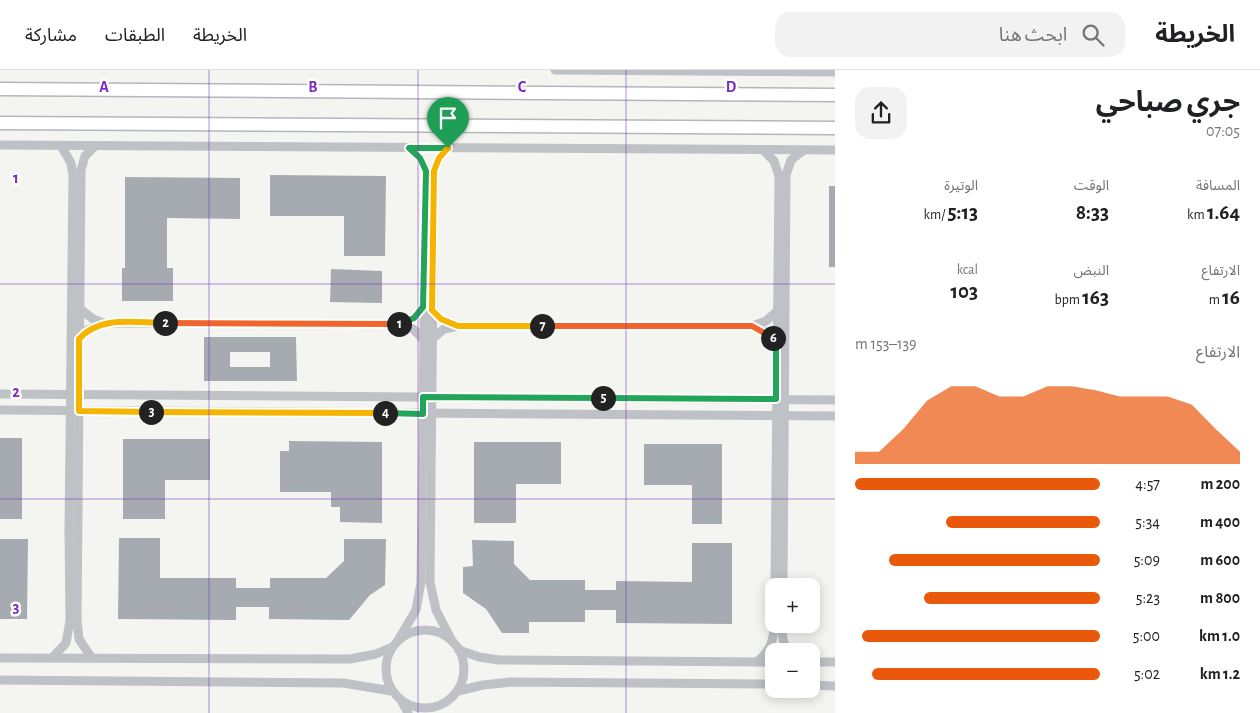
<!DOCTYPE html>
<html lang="ar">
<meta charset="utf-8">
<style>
:root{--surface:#fff;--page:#f2f2f2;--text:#202124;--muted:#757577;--line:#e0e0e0;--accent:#ea580c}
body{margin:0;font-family:"Alegreya Sans","Noto Sans Arabic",sans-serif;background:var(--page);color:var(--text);direction:rtl;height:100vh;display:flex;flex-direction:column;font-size:19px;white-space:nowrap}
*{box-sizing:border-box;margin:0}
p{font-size:16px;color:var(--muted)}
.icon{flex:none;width:28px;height:28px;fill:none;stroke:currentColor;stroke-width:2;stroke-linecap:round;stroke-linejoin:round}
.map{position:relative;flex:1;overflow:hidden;direction:ltr}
.details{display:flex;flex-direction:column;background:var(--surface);width:425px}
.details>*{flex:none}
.buttons{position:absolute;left:765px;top:508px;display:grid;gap:10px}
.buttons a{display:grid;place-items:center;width:55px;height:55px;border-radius:10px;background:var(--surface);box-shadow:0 2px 12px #0003;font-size:25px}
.pin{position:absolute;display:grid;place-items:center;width:42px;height:42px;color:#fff;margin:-51px -21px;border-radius:50% 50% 50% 0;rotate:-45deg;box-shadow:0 0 5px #0007}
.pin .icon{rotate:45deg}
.km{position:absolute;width:25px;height:25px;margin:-12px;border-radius:50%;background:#222;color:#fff;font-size:14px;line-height:25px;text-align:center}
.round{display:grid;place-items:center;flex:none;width:52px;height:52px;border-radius:15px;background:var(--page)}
.head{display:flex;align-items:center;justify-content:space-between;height:85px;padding:0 20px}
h1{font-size:28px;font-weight:700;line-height:38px}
.metrics{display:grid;grid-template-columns:repeat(3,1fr);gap:8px;height:85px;padding:5px 20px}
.metrics div{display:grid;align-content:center}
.metrics b{font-size:21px;font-weight:700}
.metrics small{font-size:14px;font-weight:400}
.metrics p{font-size:14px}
.chart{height:140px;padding:10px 20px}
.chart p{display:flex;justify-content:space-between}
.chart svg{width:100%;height:90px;margin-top:5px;fill:var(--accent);opacity:.7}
ul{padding:0 20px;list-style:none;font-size:16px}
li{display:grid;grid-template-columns:80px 60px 1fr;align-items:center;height:38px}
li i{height:12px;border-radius:6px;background:var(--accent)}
header{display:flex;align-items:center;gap:30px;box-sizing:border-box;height:70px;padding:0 25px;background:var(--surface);border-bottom:1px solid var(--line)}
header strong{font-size:24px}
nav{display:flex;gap:28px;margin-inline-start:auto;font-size:18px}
.search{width:350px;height:45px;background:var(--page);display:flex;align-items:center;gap:12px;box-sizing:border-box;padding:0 18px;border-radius:15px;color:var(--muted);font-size:19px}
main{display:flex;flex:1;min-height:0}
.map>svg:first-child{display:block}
.building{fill:#a5abb1;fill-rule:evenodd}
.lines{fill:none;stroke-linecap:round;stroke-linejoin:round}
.secondary-casing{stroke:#b3b7bb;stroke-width:15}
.minor{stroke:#bec1c5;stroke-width:9}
.secondary{stroke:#fff;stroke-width:12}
.split-1-casing{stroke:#fff;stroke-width:10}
.split-2-casing{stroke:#fff;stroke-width:10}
.split-3-casing{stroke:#fff;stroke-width:10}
.split-4-casing{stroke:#fff;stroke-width:10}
.split-5-casing{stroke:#fff;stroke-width:10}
.split-6-casing{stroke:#fff;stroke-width:10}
.split-7-casing{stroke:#fff;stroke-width:10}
.split-8-casing{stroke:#fff;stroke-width:10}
.split-1{stroke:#22a559;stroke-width:6}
.split-2{stroke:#f0652b;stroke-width:6}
.split-3{stroke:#f5b400;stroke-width:6}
.split-4{stroke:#f5b400;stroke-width:6}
.split-5{stroke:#22a559;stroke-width:6}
.split-6{stroke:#22a559;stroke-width:6}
.split-7{stroke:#f0652b;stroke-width:6}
.split-8{stroke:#f5b400;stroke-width:6}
.grid{fill:none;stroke:#7b2cbf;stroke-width:1;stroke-opacity:0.55}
.grid-label{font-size:16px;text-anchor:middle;font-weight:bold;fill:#7b2cbf;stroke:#fff;stroke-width:5;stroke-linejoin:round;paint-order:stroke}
</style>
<header>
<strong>الخريطة</strong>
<div class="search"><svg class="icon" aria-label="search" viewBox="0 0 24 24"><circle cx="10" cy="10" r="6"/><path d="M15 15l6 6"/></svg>ابحث هنا</div>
<nav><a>الخريطة</a><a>الطبقات</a><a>مشاركة</a></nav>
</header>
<main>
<section class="details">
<div class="head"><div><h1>جري صباحي</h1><p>07:05</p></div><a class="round"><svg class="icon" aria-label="share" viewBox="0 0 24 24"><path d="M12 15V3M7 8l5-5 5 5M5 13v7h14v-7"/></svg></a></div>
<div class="metrics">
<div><p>المسافة</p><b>1.64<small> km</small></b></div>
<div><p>الوقت</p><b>8:33</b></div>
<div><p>الوتيرة</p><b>5:13<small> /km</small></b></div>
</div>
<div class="metrics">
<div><p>الارتفاع</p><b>16<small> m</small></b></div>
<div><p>النبض</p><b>163<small> bpm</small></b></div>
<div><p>kcal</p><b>103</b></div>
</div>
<div class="chart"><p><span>الارتفاع</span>139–153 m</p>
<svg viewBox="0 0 160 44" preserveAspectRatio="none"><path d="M0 44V38L10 38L20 27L30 13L40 6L50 6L60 11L70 11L80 6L90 6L100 8L110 11L120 11L130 11L140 15L150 27L160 38V44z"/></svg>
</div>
<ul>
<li><b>200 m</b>4:57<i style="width:100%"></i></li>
<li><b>400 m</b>5:34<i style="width:63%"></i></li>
<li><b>600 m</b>5:09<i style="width:86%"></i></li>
<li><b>800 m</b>5:23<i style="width:72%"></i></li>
<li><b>1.0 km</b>5:00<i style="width:97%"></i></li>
<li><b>1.2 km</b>5:02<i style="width:93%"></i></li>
</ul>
</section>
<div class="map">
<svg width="835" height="643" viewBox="0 0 835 643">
<rect width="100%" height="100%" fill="#f4f5f1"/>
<g class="building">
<polygon points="270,105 386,106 385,186 344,186 344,146 270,146"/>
<polygon points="125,107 240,108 240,149 167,148 167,198 173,198 173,231 122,231 122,198 125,198"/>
<rect x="829" y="116" width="6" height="81"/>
<polygon points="331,199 382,201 382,233 330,232"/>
<path d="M 204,267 L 296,267 L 297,311 L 204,311 ZM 230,282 L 270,282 L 270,297 L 230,297 Z"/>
<rect x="0" y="368" width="22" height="81"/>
<polygon points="123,369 210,369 210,410 165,410 165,449 123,449"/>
<polygon points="289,371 382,372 382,453 340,452 340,437 331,437 331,422 280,422 280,381 289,381"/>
<polygon points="474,372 561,372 561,414 516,414 516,453 474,453"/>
<polygon points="644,374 722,374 722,454 692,454 692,415 644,415"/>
<polygon points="119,468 160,468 160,508 236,508 236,518 270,518 270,508 326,508 344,491 344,469 386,469 385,515 370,525 349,550 269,549 269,537 236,537 236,550 118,549"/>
<polygon points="0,469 28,469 27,549 0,549"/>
<polygon points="472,470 514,471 514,494 530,510 585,510 585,520 616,520 616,511 692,512 692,473 732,473 732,554 616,553 616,540 585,540 585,552 529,552 529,563 502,563 486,539 463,523 463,497 473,496"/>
</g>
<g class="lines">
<g class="secondary-casing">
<g id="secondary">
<polyline points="0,19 835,25"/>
<polyline points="0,53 835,58"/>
</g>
</g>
<g class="minor">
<polyline points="555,0 835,2"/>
<polyline points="0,75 835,80"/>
<polyline points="448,78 439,88 434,101 430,512 436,540 452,571"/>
<polyline points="763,80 774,91 779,106 775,516"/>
<polyline points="79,238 93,249 103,253 400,254 413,259 424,270"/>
<polyline points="432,240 441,249 456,255"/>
<polyline points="400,254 414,248 423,237"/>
<polyline points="753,256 765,262 776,270"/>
<polyline points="79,269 87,260 103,253"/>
<polyline points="432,269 444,259 458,256 752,256 766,251 776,242"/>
<polyline points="0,324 835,330"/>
<polyline points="0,340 835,346"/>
<polyline points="783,516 786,105 791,90 804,80"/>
<polyline points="782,554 783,570 787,581"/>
<circle cx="425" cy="599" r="39"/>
<polyline points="397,572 416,540 421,512 426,101 420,88 409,78"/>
<polyline points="459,580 479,587 499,590 774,592"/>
<polyline points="53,587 66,573 70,551 69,460 73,106 71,93 61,76"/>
<polyline points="91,587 79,569 77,551 81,100 85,86 95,76"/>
<polyline points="0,588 350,589 376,584 392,577"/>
<path d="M 757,592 C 770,582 774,570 774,554"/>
<polyline points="811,592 835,592"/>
<polyline points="0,610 343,613 392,621"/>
<polyline points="811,615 835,616"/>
<polyline points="458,621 483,615 511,612 774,614"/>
<polyline points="402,632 408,643"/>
</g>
<use href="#secondary" class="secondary"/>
</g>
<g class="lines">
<g class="split-1-casing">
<polyline id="split-1" points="399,254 414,248 423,237 426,101 420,88 409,78 448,78"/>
</g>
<g class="split-2-casing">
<polyline id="split-2" points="165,253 399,254"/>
</g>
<g class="split-3-casing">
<path id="split-3" d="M 151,342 L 79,341 L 79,269 C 100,245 135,253 165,253"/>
</g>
<g class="split-4-casing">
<polyline id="split-4" points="151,342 385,343"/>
</g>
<g class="split-5-casing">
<polyline id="split-5" points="385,343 423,344 423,327 603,328"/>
</g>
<g class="split-6-casing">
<polyline id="split-6" points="603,328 776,329 776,270 773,268"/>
</g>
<g class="split-7-casing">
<polyline id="split-7" points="542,256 752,256 773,268"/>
</g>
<g class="split-8-casing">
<polyline id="split-8" points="448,78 439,88 434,101 432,240 441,249 458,256 542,256"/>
</g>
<use href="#split-1" class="split-1"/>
<use href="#split-2" class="split-2"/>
<use href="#split-3" class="split-3"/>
<use href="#split-4" class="split-4"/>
<use href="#split-5" class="split-5"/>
<use href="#split-6" class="split-6"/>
<use href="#split-7" class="split-7"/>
<use href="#split-8" class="split-8"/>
</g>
<path class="grid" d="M 209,0 L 209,643M 418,0 L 418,643M 626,0 L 626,643M 0,214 L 835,214M 0,429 L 835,429"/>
<g class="grid-label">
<text x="104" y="22">A</text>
<text x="313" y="22">B</text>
<text x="522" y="22">C</text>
<text x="731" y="22">D</text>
<text x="16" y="113">1</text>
<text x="16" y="327">2</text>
<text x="16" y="542">3</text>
</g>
</svg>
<div class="buttons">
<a>+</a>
<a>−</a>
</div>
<div class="pin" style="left:448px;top:78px;background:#1e9e55"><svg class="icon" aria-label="arrive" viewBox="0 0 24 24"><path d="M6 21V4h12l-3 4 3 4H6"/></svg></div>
<b class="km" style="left:399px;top:254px">1</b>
<b class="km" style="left:165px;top:253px">2</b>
<b class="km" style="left:151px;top:342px">3</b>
<b class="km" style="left:385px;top:343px">4</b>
<b class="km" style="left:603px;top:328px">5</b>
<b class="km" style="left:773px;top:268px">6</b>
<b class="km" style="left:542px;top:256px">7</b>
</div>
</main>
